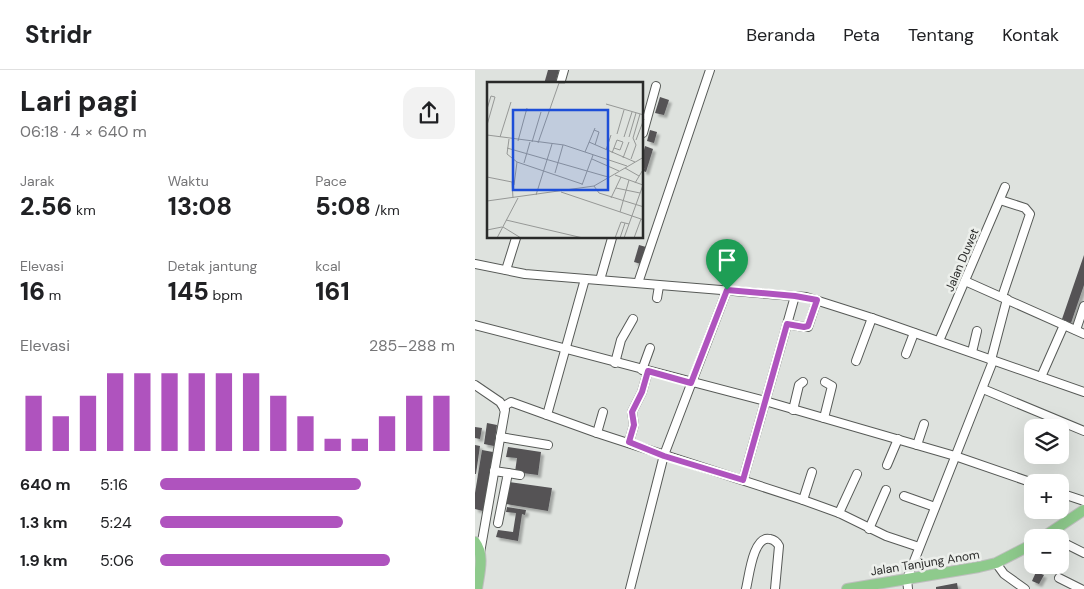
<!DOCTYPE html>
<html lang="id">
<meta charset="utf-8">
<style>
:root{--surface:#fff;--page:#f2f2f2;--text:#202124;--muted:#757577;--line:#e0e0e0;--accent:#af53be}
body{margin:0;font-family:"DM Sans",sans-serif;background:var(--page);color:var(--text);height:100vh;display:flex;flex-direction:column;font-size:19px;white-space:nowrap}
*{box-sizing:border-box;margin:0}
p{font-size:16px;color:var(--muted)}
.icon{flex:none;width:28px;height:28px;fill:none;stroke:currentColor;stroke-width:2;stroke-linecap:round;stroke-linejoin:round}
.map{position:relative;flex:1;overflow:hidden}
.sheet{display:flex;flex-direction:column;background:var(--surface);width:475px}
.sheet>*{flex:none}
.controls{position:absolute;left:549px;top:349px;display:grid;gap:10px}
.controls a{display:grid;place-items:center;width:45px;height:45px;border-radius:10px;background:var(--surface);box-shadow:0 5px 20px #0002;font-size:25px}
.pin{position:absolute;display:grid;place-items:center;width:42px;height:42px;color:#fff;margin:-51px -21px;border-radius:50% 50% 50% 0;rotate:-45deg;box-shadow:0 0 5px #0007}
.pin .icon{rotate:45deg}
.round{display:grid;place-items:center;flex:none;width:52px;height:52px;border-radius:15px;background:var(--page)}
.summary{display:flex;align-items:center;justify-content:space-between;height:85px;padding:0 20px}
h1{font-size:28px;font-weight:800;line-height:38px}
.stats{display:grid;grid-template-columns:repeat(3,1fr);gap:8px;height:85px;padding:5px 20px}
.stats div{display:grid;align-content:center}
.stats b{font-size:25px;font-weight:800}
.stats small{font-size:14px;font-weight:400}
.stats p{font-size:14px}
.chart{height:140px;padding:10px 20px}
.chart p{display:flex;justify-content:space-between}
.chart svg{width:100%;height:90px;margin-top:5px;stroke:var(--accent);stroke-width:6}
ul{padding:0 20px;list-style:none;font-size:16px}
li{display:grid;grid-template-columns:80px 60px 1fr;align-items:center;height:38px}
li i{height:12px;border-radius:6px;background:var(--accent)}
header{display:flex;align-items:center;gap:30px;box-sizing:border-box;height:70px;padding:0 25px;background:var(--surface);border-bottom:1px solid var(--line)}
header strong{font-size:24px}
nav{display:flex;gap:28px;margin-inline-start:auto;font-size:18px}
main{display:flex;flex:1;min-height:0}
.map>svg:first-child{display:block}
.building{fill:#545255;filter:url(#shadow)}
.lines{fill:none;stroke-linecap:round;stroke-linejoin:round}
.minor-casing{stroke:#575a57;stroke-width:10}
.major-casing{stroke:#bfbfbf;stroke-width:12}
.minor{stroke:#fff;stroke-width:8}
.major{stroke:#8eca8c;stroke-width:10}
.route-casing{stroke:#fff;stroke-width:10}
.route{stroke:#af53be;stroke-width:6}
.labels{text-anchor:middle;dominant-baseline:central;stroke-width:5;stroke-linejoin:round;paint-order:stroke}
.street-label{font-size:12px;fill:#292a29;stroke:#ecefeb}
.inset-road{fill:none;stroke:#969896;stroke-width:1}
.view{fill:#1d4ed8;fill-opacity:0.15;stroke:#1d4ed8;stroke-width:2.5}
.inset-edge{fill:none;stroke:#292a29;stroke-width:2.5}
</style>
<header>
<strong>Stridr</strong>
<nav><a>Beranda</a><a>Peta</a><a>Tentang</a><a>Kontak</a></nav>
</header>
<main>
<section class="sheet">
<div class="summary"><div><h1>Lari pagi</h1><p>06:18 · 4 × 640 m</p></div><a class="round"><svg class="icon" aria-label="share" viewBox="0 0 24 24"><path d="M12 15V3M7 8l5-5 5 5M5 13v7h14v-7"/></svg></a></div>
<div class="stats">
<div><p>Jarak</p><b>2.56<small> km</small></b></div>
<div><p>Waktu</p><b>13:08</b></div>
<div><p>Pace</p><b>5:08<small> /km</small></b></div>
</div>
<div class="stats">
<div><p>Elevasi</p><b>16<small> m</small></b></div>
<div><p>Detak jantung</p><b>145<small> bpm</small></b></div>
<div><p>kcal</p><b>161</b></div>
</div>
<div class="chart"><p><span>Elevasi</span>285–288 m</p>
<svg viewBox="0 0 160 44" preserveAspectRatio="none"><path d="M5 44V17M15 44V27M25 44V17M35 44V6M45 44V6M55 44V6M65 44V6M75 44V6M85 44V6M95 44V17M105 44V27M115 44V38M125 44V38M135 44V27M145 44V17M155 44V17"/></svg>
</div>
<ul>
<li><b>640 m</b>5:16<i style="width:68%"></i></li>
<li><b>1.3 km</b>5:24<i style="width:62%"></i></li>
<li><b>1.9 km</b>5:06<i style="width:78%"></i></li>
</ul>
</section>
<div class="map">
<svg width="609" height="519" viewBox="0 0 609 519">
<defs>
<filter id="shadow"><feDropShadow dx="3" dy="3" stdDeviation="1" flood-color="#0004"/></filter>
</defs>
<rect width="100%" height="100%" fill="#dee2de"/>
<g class="building">
<polygon points="73,0 84,0 80,14 69,14"/>
<polygon points="185,27 194,30 189,45 180,43"/>
<polygon points="175,60 182,62 179,73 172,71"/>
<polygon points="170,76 178,79 171,102 168,101 168,84"/>
<polygon points="164,175 171,177 166,194 159,192"/>
<polygon points="609,185 609,215 596,253 587,249"/>
<polygon points="12,353 22,355 19,376 9,374"/>
<polygon points="0,357 7,358 5,369 0,368"/>
<polygon points="0,375 5,376 1,404 0,404"/>
<polygon points="33,377 66,382 63,405 40,402 42,388 31,387"/>
<polygon points="7,380 18,382 8,441 0,439 0,423"/>
<polygon points="34,412 77,418 73,441 31,434"/>
<polygon points="32,437 51,440 50,445 47,444 43,471 21,467 23,460 38,462 41,443 31,442"/>
<polygon points="561,502 569,505 564,514 557,511"/>
<polygon points="482,513 483,519 461,519 461,517"/>
</g>
<g class="lines">
<g class="minor-casing">
<g id="minor">
<polyline points="85,14 89,0"/>
<polyline points="168,63 181,16"/>
<polyline points="525,130 550,138 555,144 527,227"/>
<polyline points="0,194 50,204 331,227 397,248 609,322"/>
<polyline points="31,200 41,168"/>
<polyline points="125,210 137,168"/>
<polyline points="490,211 609,264"/>
<polyline points="163,213 235,0"/>
<polyline points="182,228 184,216"/>
<polyline points="312,254 329,257 333,257 342,230"/>
<polyline points="0,255 290,331 480,386 558,413"/>
<polyline points="601,260 609,236"/>
<polyline points="464,271 530,117"/>
<polyline points="497,282 502,261"/>
<polyline points="431,284 439,263"/>
<polyline points="516,290 532,229"/>
<polyline points="381,291 397,248"/>
<polyline points="140,293 146,270 158,249"/>
<polyline points="167,300 175,278"/>
<polyline points="566,307 589,255"/>
<polyline points="0,315 25,332 30,340 5,483"/>
<polyline points="508,319 609,361"/>
<polyline points="29,339 31,335 36,332 122,363 328,430 364,443 411,466 444,477"/>
<polyline points="318,340 324,315 328,312"/>
<polyline points="72,345 110,209"/>
<polyline points="349,348 357,316 350,312"/>
<polyline points="570,358 576,348"/>
<polyline points="122,363 128,342"/>
<polyline points="25,367 73,375"/>
<polyline points="154,372 159,355 157,342 167,322 173,301"/>
<polyline points="442,375 449,354"/>
<polyline points="412,395 423,369"/>
<polyline points="19,401 33,403 23,453"/>
<polyline points="33,403 45,405"/>
<polyline points="268,410 320,226"/>
<polyline points="585,423 609,431"/>
<polyline points="429,426 460,437"/>
<polyline points="328,430 337,402"/>
<polyline points="364,443 382,404"/>
<polyline points="394,459 411,420"/>
<polyline points="585,471 609,483"/>
<polyline points="521,493 529,504 550,519"/>
<polyline points="584,508 606,519"/>
<polyline points="155,519 189,385 252,220"/>
<path d="M 271,519 C 274,507 278,465 295,469 C 300,470 302,472 304,476 L 300,519"/>
<polyline points="433,519 432,509 518,291"/>
</g>
</g>
<g class="major-casing">
<g id="major">
<polyline points="567,468 609,440"/>
<path d="M 0,472 C 10,485 4,504 2,519"/>
<polyline points="372,519 504,497 521,493 558,474"/>
</g>
</g>
<use href="#minor" class="minor"/>
<use href="#major" class="major"/>
</g>
<g class="lines">
<g class="route-casing">
<polygon id="route" points="252,220 320,226 342,230 333,256 329,257 312,254 268,410 189,386 154,372 159,355 157,342 167,322 173,301 216,313"/>
</g>
<use href="#route" class="route"/>
</g>
<g class="labels">
<g class="street-label">
<text transform="translate(487 190) rotate(-67)">Jalan Duwet</text>
<text transform="translate(450 493) rotate(-9)">Jalan Tanjung Anom</text>
</g>
</g>
<g transform="translate(12 12)">
<rect width="156" height="156" fill="#dee2de"/>
<path class="inset-road" d="M 119,22 L 157,33M 0,27 L 4,14 L 8,15 L 0,43M 107,48 L 112,50 L 108,63M 130,52 L 137,28M 0,53 L 77,63 L 140,84M 13,55 L 24,20M 137,55 L 145,30M 142,55 L 149,31M 22,57 L 20,72 L 30,80 L 27,103M 149,58 L 157,37M 31,59 L 40,26M 45,60 L 54,30M 102,60 L 148,80M 51,61 L 72,1 L 78,1M 20,66 L 121,95M 119,68 L 124,53M 98,70 L 108,46M 125,71 L 130,58 L 136,60 L 133,68 L 127,66M 136,76 L 142,60M 105,77 L 132,89M 144,77 L 149,63 L 146,56 L 153,32M 30,80 L 95,102M 37,81 L 43,60M 138,86 L 152,94M 68,91 L 76,63M 128,93 L 156,103 L 137,156M 0,95 L 25,100 L 26,116M 148,101 L 157,86M 95,103 L 106,73M 107,104 L 112,111 L 157,125M 129,106 L 153,111M 74,110 L 157,138M 49,113 L 65,62M 124,116 L 134,95M 0,119 L 107,104 L 157,75M 133,130 L 142,98M 19,138 L 96,156M 16,145 L 34,156M 0,148 L 15,145M 10,156 L 31,116M 128,156 L 134,140 L 142,142M 133,156 L 138,141M 147,156 L 154,137"/>
<path class="view" d="M 26,28 L 121,28 L 121,108 L 26,108 Z"/>
<rect width="156" height="156" class="inset-edge"/>
</g>
</svg>
<div class="controls">
<a><svg class="icon" aria-label="layers" viewBox="0 0 24 24"><path d="M12 4l9 5-9 5-9-5zM3 14l9 5 9-5"/></svg></a>
<a>+</a>
<a>−</a>
</div>
<div class="pin" style="left:252px;top:220px;background:#1e9e55"><svg class="icon" aria-label="arrive" viewBox="0 0 24 24"><path d="M6 21V4h12l-3 4 3 4H6"/></svg></div>
</div>
</main>
